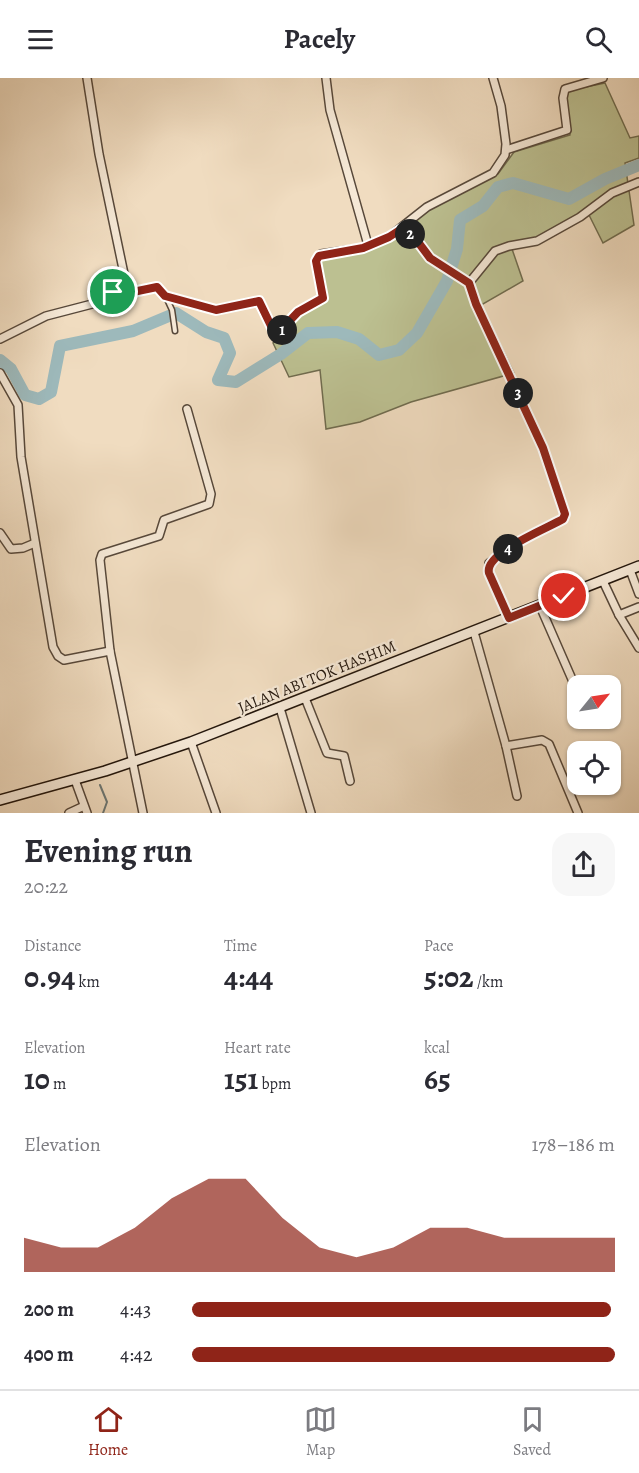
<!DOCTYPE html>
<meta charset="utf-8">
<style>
:root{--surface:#fff;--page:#f7f7f7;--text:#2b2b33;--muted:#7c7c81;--line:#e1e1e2;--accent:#8f2418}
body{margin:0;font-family:Alegreya,serif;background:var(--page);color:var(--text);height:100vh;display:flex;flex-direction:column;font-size:22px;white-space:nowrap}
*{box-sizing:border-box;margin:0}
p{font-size:20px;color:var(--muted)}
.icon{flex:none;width:33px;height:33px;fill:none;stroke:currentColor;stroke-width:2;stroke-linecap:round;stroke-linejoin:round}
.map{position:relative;height:735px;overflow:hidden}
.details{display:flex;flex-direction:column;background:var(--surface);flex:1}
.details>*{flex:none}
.needle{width:39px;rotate:60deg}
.fabs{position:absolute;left:567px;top:597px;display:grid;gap:12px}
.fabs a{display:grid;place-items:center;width:54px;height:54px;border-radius:12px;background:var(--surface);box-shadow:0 2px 4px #0004;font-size:30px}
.pin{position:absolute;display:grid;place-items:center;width:51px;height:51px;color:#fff;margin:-26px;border:3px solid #fff;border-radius:50%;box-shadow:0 2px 6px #0007}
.km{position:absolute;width:30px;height:30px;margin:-15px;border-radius:50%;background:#222;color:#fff;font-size:16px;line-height:30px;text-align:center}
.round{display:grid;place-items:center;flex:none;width:63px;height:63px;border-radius:18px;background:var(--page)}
.overview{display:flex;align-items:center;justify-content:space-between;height:102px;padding:0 24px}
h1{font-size:33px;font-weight:700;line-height:45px}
.metrics{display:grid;grid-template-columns:repeat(3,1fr);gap:9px;height:102px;padding:6px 24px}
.metrics div{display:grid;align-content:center}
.metrics b{font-size:30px;font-weight:700}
.metrics small{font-size:16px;font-weight:400}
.metrics p{font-size:16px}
.chart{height:168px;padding:12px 24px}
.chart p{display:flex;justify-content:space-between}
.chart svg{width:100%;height:108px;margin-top:6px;fill:var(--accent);opacity:.7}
ul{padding:0 24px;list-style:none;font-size:20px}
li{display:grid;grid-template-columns:96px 72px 1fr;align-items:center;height:45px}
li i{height:15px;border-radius:8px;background:var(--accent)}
header{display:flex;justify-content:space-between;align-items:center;height:78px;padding:0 24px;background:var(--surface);font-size:27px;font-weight:700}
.tabs{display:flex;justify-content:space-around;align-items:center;height:84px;border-top:2px solid var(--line);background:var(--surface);font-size:16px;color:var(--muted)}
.tabs a{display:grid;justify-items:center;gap:3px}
.tabs .active{color:var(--accent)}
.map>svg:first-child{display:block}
.green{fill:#bcc091;stroke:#706c4f;stroke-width:1.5}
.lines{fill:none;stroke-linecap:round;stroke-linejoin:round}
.stream{stroke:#6d7875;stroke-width:2}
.river{stroke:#9db9bb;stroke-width:12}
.service-casing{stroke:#57483a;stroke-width:7}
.minor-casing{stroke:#57483a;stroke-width:10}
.secondary-casing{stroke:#24170d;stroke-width:12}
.service{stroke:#f5e8d6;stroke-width:4}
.minor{stroke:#f5e8d6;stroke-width:7}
.secondary{stroke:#f5e8d6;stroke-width:9}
.route-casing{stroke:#fff;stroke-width:12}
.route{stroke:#8f2418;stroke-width:8}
.labels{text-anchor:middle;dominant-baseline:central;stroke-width:4.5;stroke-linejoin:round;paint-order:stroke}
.street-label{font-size:16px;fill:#24170d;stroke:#f5e8d6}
</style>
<header><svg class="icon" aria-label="menu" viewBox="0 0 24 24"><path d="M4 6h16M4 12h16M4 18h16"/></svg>Pacely<svg class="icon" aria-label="search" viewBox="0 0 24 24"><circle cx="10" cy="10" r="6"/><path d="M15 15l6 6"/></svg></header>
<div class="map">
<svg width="639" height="735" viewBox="0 0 639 735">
<rect width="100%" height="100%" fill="#f0dcc0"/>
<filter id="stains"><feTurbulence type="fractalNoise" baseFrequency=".00333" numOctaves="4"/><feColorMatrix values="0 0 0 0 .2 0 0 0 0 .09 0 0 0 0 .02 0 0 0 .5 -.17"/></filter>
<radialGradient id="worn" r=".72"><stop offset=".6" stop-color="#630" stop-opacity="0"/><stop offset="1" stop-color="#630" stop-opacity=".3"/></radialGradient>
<polygon class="green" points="605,5 630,60 639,58 639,80 625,85 634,147 603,165 587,133 534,164 511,168 523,203 481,227 514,295 411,324 360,344 326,351 320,292 289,299 273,265 303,234 326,222 316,185 326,176 367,172 401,154 443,119 498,96 514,74 570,57 566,13"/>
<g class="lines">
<polyline class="stream" points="100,707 107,724 103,735"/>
<polyline class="river" points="0,282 11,291 25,317 39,321 51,314 60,268 133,253 176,235 206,254 224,260 230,275 218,302 236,304 281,276 308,255 337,254 359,261 379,277 399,272 417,255 447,203 457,171 460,142 483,128 498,109 513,105 569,121 605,101 639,87"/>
<g class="service-casing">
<polyline id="service" points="166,219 172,232 175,253"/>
</g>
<g class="minor-casing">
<g id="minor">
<polyline points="87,0 99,76 128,215"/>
<polyline points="326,0 330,32 368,167"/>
<polyline points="506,72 567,52 563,20 565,11 603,0"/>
<polyline points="406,148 430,180 469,205"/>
<polyline points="0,261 46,238 96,225 113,214 128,215 157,209 165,218 216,232 259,223 274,254 281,254 298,234 323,220 316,183 321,176 363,170 389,159 427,129 493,95 505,77 506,66 501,28 493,0"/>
<polyline points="0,295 18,327 21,379 53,569 58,578 64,582 110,573 143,735"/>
<polyline points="0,455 11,471 23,470 35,465"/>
<polyline points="630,492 639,516"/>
<polyline points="603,503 619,537 639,529"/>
<polyline points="540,528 578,615"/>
<polyline points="619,537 639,570"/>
<polyline points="509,540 489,495 489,485 525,460 563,441 565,436 543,370 476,226 469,205 495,173 509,168 537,163 580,139 612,115 639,104"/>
<polyline points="474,554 506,668 542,662 549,666 578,735"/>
<polyline points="110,573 100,482 102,476 159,458 164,442 209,426 211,416 187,331"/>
<polyline points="305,620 327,675 344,678 350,703"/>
<polyline points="280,630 311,735"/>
<polyline points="191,664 216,735"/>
<polyline points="506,668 517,718"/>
<polyline points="75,702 87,735"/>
<polyline points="69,735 82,729"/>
</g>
</g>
<g class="secondary-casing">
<polyline id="secondary" points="0,722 105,693 191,664 639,488"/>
</g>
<use href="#service" class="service"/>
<use href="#minor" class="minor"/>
<use href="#secondary" class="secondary"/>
</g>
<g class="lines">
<g class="route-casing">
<path id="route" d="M 113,214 L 128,215 L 157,209 L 165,218 L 216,232 L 259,223 L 273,252 L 278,255 L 298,234 L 323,220 L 316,183 L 319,178 L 363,170 L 389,159 L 406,148 L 430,180 L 469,205 L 476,226 L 543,370 L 565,436 L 563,441 C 548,450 484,475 489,495 L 509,540 L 564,518"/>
</g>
<use href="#route" class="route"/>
</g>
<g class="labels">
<g class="street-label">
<text transform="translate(317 599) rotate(-22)">JALAN ABI TOK HASHIM</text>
</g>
</g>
<rect width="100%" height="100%" filter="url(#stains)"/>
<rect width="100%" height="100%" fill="url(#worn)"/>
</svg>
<div class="fabs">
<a><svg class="needle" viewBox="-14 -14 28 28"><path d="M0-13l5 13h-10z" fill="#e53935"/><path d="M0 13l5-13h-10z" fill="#7c7c81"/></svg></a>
<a><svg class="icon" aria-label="locate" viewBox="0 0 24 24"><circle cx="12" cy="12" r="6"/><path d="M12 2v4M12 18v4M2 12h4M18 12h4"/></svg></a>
</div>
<div class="pin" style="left:113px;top:214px;background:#1e9e55"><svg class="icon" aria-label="arrive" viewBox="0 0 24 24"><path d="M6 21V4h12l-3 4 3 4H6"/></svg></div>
<div class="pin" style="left:564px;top:518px;background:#d93025"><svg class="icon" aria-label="check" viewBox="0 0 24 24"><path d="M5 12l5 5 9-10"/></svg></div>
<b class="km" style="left:282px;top:252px">1</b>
<b class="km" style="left:410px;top:156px">2</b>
<b class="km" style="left:518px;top:315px">3</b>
<b class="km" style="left:508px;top:471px">4</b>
</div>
<section class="details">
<div class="overview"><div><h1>Evening run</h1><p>20:22</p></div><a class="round"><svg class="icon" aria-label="share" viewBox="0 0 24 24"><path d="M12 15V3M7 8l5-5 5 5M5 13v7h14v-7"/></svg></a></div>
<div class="metrics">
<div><p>Distance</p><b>0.94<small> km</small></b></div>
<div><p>Time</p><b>4:44</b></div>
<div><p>Pace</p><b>5:02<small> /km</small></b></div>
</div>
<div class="metrics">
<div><p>Elevation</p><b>10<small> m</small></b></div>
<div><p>Heart rate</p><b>151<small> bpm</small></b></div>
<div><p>kcal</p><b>65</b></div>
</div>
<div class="chart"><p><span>Elevation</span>178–186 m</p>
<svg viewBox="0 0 160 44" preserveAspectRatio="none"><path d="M0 44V30L10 34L20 34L30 26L40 14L50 6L60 6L70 22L80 34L90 38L100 34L110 26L120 26L130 30L140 30L150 30L160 30V44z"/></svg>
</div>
<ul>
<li><b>200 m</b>4:43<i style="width:99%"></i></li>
<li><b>400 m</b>4:42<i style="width:100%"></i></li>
</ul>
</section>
<nav class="tabs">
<a class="active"><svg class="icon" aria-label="home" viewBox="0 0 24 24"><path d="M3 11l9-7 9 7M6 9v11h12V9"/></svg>Home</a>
<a><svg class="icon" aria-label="map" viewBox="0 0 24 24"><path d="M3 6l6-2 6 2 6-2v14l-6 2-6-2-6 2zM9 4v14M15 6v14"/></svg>Map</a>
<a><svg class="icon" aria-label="saved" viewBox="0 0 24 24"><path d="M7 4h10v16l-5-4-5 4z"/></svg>Saved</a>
</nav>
